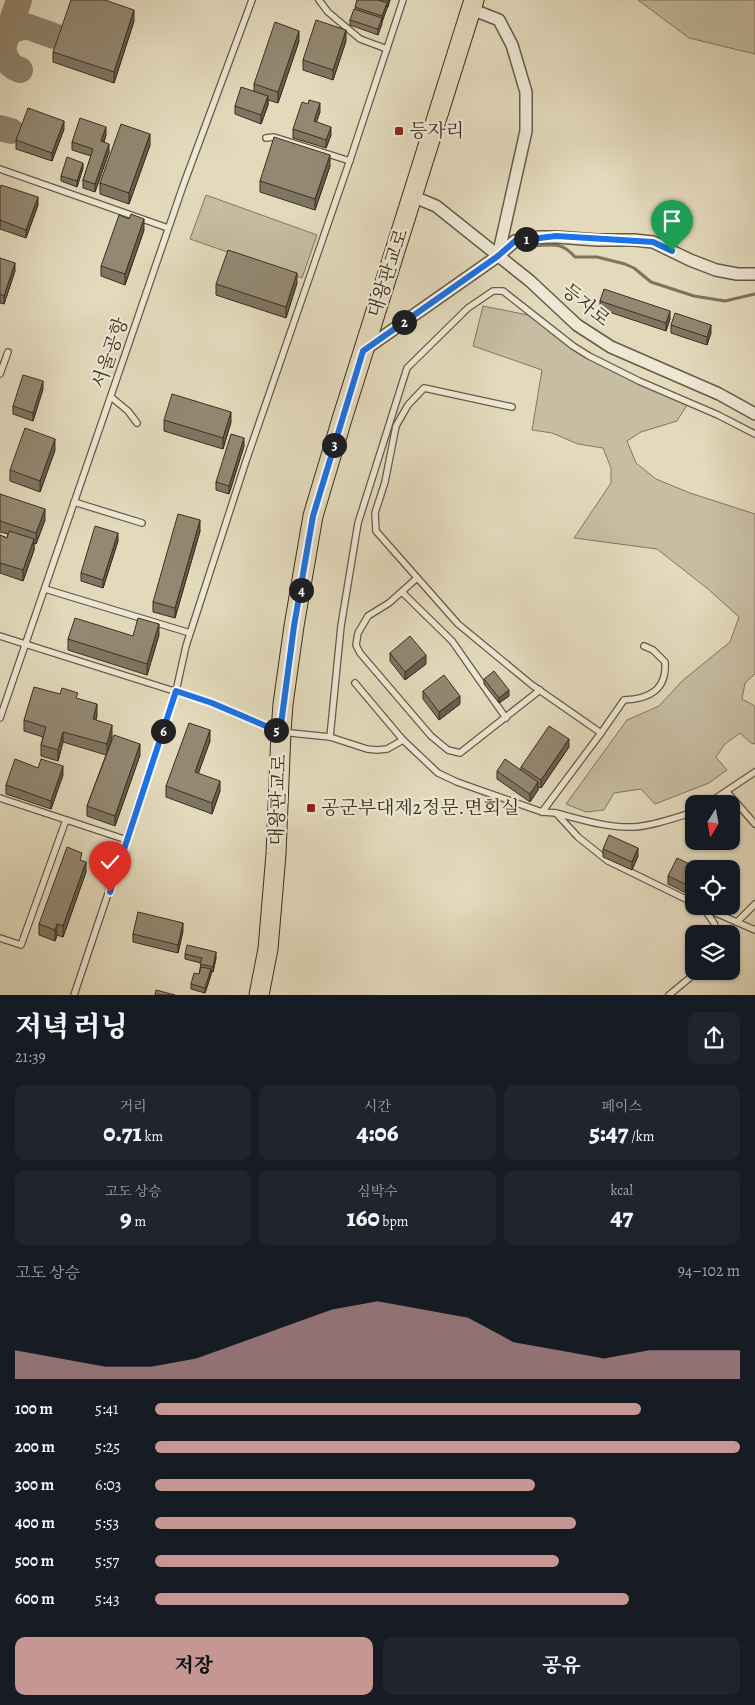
<!DOCTYPE html>
<html lang="ko">
<meta charset="utf-8">
<style>
:root{--surface:#171b24;--page:#20242c;--text:#f1f3f6;--muted:#9ea1a6;--accent:#c59692}
body{margin:0;font-family:Alegreya,"Noto Serif KR",serif;background:var(--page);color:var(--text);height:100vh;display:flex;flex-direction:column;font-size:19px;white-space:nowrap}
*{box-sizing:border-box;margin:0}
p{font-size:16px;color:var(--muted)}
.icon{flex:none;width:28px;height:28px;fill:none;stroke:currentColor;stroke-width:2;stroke-linecap:round;stroke-linejoin:round}
.map{position:relative;height:995px;overflow:hidden}
.panel{display:flex;flex-direction:column;background:var(--surface);flex:1}
.panel>*{flex:none}
.needle{width:32px;rotate:191deg}
.controls{position:absolute;left:685px;top:795px;display:grid;gap:10px}
.controls a{display:grid;place-items:center;width:55px;height:55px;border-radius:10px;background:var(--surface);box-shadow:0 1px 4px #0004;font-size:25px}
.pin{position:absolute;display:grid;place-items:center;width:42px;height:42px;color:#fff;margin:-51px -21px;border-radius:50% 50% 50% 0;rotate:-45deg;box-shadow:0 0 5px #0007}
.pin .icon{rotate:45deg}
.km{position:absolute;width:25px;height:25px;margin:-12px;border-radius:50%;background:#222;color:#fff;font-size:14px;line-height:25px;text-align:center}
.round{display:grid;place-items:center;flex:none;width:52px;height:52px;border-radius:10px;background:var(--page)}
.headline{display:flex;align-items:center;justify-content:space-between;height:85px;padding:0 15px}
h1{font-size:28px;font-weight:800;line-height:38px}
.stats{display:grid;grid-template-columns:repeat(3,1fr);gap:8px;height:85px;padding:5px 15px}
.stats div{display:grid;align-content:center;border-radius:10px;background:var(--page);text-align:center}
.stats b{font-size:25px;font-weight:800}
.stats small{font-size:14px;font-weight:400}
.stats p{font-size:14px}
.chart{height:140px;padding:10px 15px}
.chart p{display:flex;justify-content:space-between}
.chart svg{width:100%;height:90px;margin-top:5px;fill:var(--accent);opacity:.7}
.action{display:flex;gap:10px;margin-top:auto;padding:10px 15px}
.action a{flex:1;height:58px;border-radius:10px;background:var(--accent);color:#111;font-size:20px;font-weight:800;line-height:58px;text-align:center}
.action a+a{background:var(--page);color:var(--text)}
ul{padding:0 15px;list-style:none;font-size:16px}
li{display:grid;grid-template-columns:80px 60px 1fr;align-items:center;height:38px}
li i{height:12px;border-radius:6px;background:var(--accent)}
.map>svg:first-child{display:block}
.green{fill:#c7bda2;stroke:#827662}
.lines{fill:none;stroke-linecap:round;stroke-linejoin:round}
.stream{stroke:#7e735e;stroke-width:3}
.taxiway{stroke:#90846e;stroke-width:26}
.service-casing{stroke:#665a48;stroke-width:8}
.minor-casing{stroke:#665a48;stroke-width:14}
.primary-casing{stroke:#3c2f21;stroke-width:21}
.service{stroke:#ede7d3;stroke-width:5.5}
.minor{stroke:#ede7d3;stroke-width:11}
.primary{stroke:#e3dabc;stroke-width:19}
.wall{fill:#7e7562;stroke:#3c2f21}
.shaded-wall{fill:#675f50;stroke:#3c2f21}
.building{fill:#938872;stroke:#3c2f21}
.route-casing{stroke:#fff;stroke-width:10}
.route{stroke:#1a73e8;stroke-width:6}
.poi-dot{fill:#8f2418;stroke:#ede7d3;stroke-width:2}
.labels{text-anchor:middle;dominant-baseline:central;stroke-width:4.5;stroke-linejoin:round;paint-order:stroke}
.poi-label{font-size:19px;fill:#3c2f21;stroke:#ede7d3;text-anchor:start}
.street-label{font-size:19px;fill:#3c2f21;stroke:#ede7d3}
</style>
<div class="map">
<svg width="755" height="995" viewBox="0 0 755 995">
<rect width="100%" height="100%" fill="#e3dabc"/>
<filter id="stains"><feTurbulence type="fractalNoise" baseFrequency=".004" numOctaves="4"/><feColorMatrix values="0 0 0 0 .2 0 0 0 0 .09 0 0 0 0 .02 0 0 0 .5 -.17"/></filter>
<radialGradient id="worn" r=".72"><stop offset=".6" stop-color="#630" stop-opacity="0"/><stop offset="1" stop-color="#630" stop-opacity=".3"/></radialGradient>
<g class="green">
<polygon points="638,0 755,0 755,54 689,38"/>
<polygon points="206,195 317,235 302,278 190,239"/>
<polygon points="483,306 528,315 566,343 687,405 677,421 641,432 627,441 636,463 656,479 690,493 755,514 755,674 745,683 742,699 755,706 755,744 751,743 740,733 725,744 716,757 727,770 709,783 655,804 641,789 614,793 604,810 586,812 566,804 627,720 659,706 682,681 730,642 739,617 708,589 657,549 574,538 611,483 611,468 603,448 578,444 552,433 532,430 542,370 473,346"/>
</g>
<g class="lines">
<path class="stream" d="M 533,246 C 553,245 561,241 575,257 L 597,257 L 625,264 L 634,268 L 651,282 L 694,296 L 725,301 L 755,294"/>
<g class="taxiway">
<polyline points="9,31 26,26 54,36"/>
<path d="M 3,50 C 7,61 9,66 20,70"/>
<polyline points="0,57 19,0"/>
<polyline points="0,128 11,131"/>
</g>
<g class="service-casing">
<g id="service">
<polyline points="319,0 328,12 360,39 387,49"/>
<polyline points="266,138 274,137 350,161"/>
<polyline points="0,169 168,228"/>
<polyline points="0,374 8,352"/>
<polyline points="111,397 128,411 137,423"/>
<polyline points="512,407 424,388 408,405 396,426 385,482 375,513 376,531 458,624 532,685 601,733 542,812"/>
<polyline points="74,502 142,523"/>
<polyline points="417,578 389,603 368,616 358,633 356,645 360,653 431,736 448,750 460,753 540,690"/>
<polyline points="45,589 190,633"/>
<polyline points="402,592 452,641 506,718"/>
<polyline points="0,636 212,703 281,732 330,737 367,749 377,750 387,749 403,740"/>
<polyline points="355,683 403,740 438,773 457,782 542,812 556,813 578,837 608,861 694,903"/>
<polyline points="0,718 183,186 252,0"/>
<path d="M 601,733 L 624,700 C 649,699 667,690 665,662 L 653,650 L 644,646"/>
<polyline points="330,737 341,626 358,523 407,368 468,308 493,291 503,291 573,346 589,356 639,381 718,415 755,434"/>
<polyline points="727,792 755,824"/>
<polyline points="0,798 127,840"/>
<polyline points="707,804 755,772"/>
<path d="M 556,813 C 580,819 607,828 633,827 C 653,826 674,818 694,812"/>
<polyline points="700,906 755,930"/>
<polyline points="704,909 714,923 717,934"/>
<polyline points="737,922 755,904"/>
<polyline points="0,938 21,945 66,820"/>
<polyline points="74,995 176,691 186,646 246,461 351,157 403,0"/>
<polyline points="669,995 698,971"/>
</g>
</g>
<g class="minor-casing">
<g id="minor">
<polyline points="471,9 499,20 512,45 526,92 526,131 498,256"/>
<polyline points="412,196 436,206 530,281 577,325 611,347 719,394 755,414"/>
<polyline points="364,350 498,256 515,241 539,237 556,237 597,240 634,240 653,242 690,260 716,270 737,274 755,274"/>
</g>
</g>
<g class="primary-casing">
<polyline id="primary" points="259,995 268,949 276,854 281,732 283,704 294,626 313,516 342,419 474,0"/>
</g>
<use href="#service" class="service"/>
<use href="#minor" class="minor"/>
<use href="#primary" class="primary"/>
</g>
<g class="wall">
<polygon points="357,0 390,0 382,22 382,21 378,35 350,25 350,20 355,9"/>
<polygon points="134,21 114,83 53,62 53,52"/>
<polygon points="299,41 278,103 268,100 268,105 261,124 235,114 235,106 254,92 254,84"/>
<polygon points="346,41 333,80 303,70 303,60"/>
<polygon points="320,112 316,122 331,135 326,148 293,138 293,129"/>
<polygon points="64,129 52,161 16,149 16,140"/>
<polygon points="106,135 104,142 109,152 95,192 83,188 83,180 91,156 72,150 72,142"/>
<polygon points="150,145 129,204 100,194 100,183"/>
<polygon points="330,166 315,210 260,192 260,181"/>
<polygon points="83,168 77,187 61,181 61,176"/>
<polygon points="0,189 38,205 26,238 0,229"/>
<polygon points="144,230 125,285 101,276 101,266"/>
<polygon points="0,258 15,271 4,304 0,303"/>
<polygon points="297,283 286,318 216,295 216,284"/>
<polygon points="600,301 670,319 666,331 600,309"/>
<polygon points="671,325 711,333 707,345 671,333"/>
<polygon points="43,389 33,421 13,414 13,406"/>
<polygon points="164,420 231,422 223,449 164,431"/>
<polygon points="244,446 229,494 216,490 216,482"/>
<polygon points="55,450 40,492 10,481 10,470"/>
<polygon points="0,494 45,520 36,544 34,543 34,550 23,581 0,573 0,535 7,538 8,534 0,532"/>
<polygon points="200,531 175,618 153,612 153,602"/>
<polygon points="118,541 103,588 81,581 81,573"/>
<polygon points="159,635 147,675 68,650 68,639"/>
<polygon points="390,653 426,664 405,680 390,661"/>
<polygon points="484,679 509,696 499,703 484,684"/>
<polygon points="423,691 460,704 439,720 423,699"/>
<polygon points="60,694 78,699 97,715 96,720 112,736 108,749 140,755 115,826 87,816 87,806 106,755 63,742 58,761 41,756 41,745 43,737 24,731 24,720"/>
<polygon points="210,741 198,773 220,791 212,814 166,797 166,786"/>
<polygon points="569,747 541,788 538,787 538,790 530,802 497,779 497,771 521,770 521,767"/>
<polygon points="38,768 63,775 51,809 6,794 6,785"/>
<polygon points="603,849 638,856 632,870 603,857"/>
<polygon points="82,860 86,872 63,937 57,935 55,941 39,935 39,924"/>
<polygon points="694,869 694,897 668,884 668,876"/>
<polygon points="183,931 178,953 133,942 133,934"/>
<polygon points="185,954 216,958 213,972 211,972 211,975 205,993 191,989 191,984 199,974 200,969 201,963 185,959"/>
</g>
<g class="shaded-wall">
<polygon points="388,0 390,0 388,7"/>
<polygon points="387,3 387,8 382,22 382,16"/>
<polygon points="134,10 134,21 114,83 114,72"/>
<polygon points="382,18 382,24 378,35 378,29"/>
<polygon points="346,30 346,41 333,80 333,70"/>
<polygon points="299,31 299,41 278,103 278,92"/>
<polygon points="268,96 268,105 261,124 261,115"/>
<polygon points="320,103 320,112 314,130 314,121"/>
<polygon points="64,121 64,129 52,161 52,153"/>
<polygon points="106,127 106,135 101,149 101,141"/>
<polygon points="331,127 331,135 326,148 326,140"/>
<polygon points="150,134 150,145 129,204 129,193"/>
<polygon points="109,144 109,152 95,192 95,184"/>
<polygon points="330,155 330,166 315,210 315,199"/>
<polygon points="83,163 83,168 77,187 77,181"/>
<polygon points="38,197 38,205 26,238 26,230"/>
<polygon points="144,219 144,230 125,285 125,274"/>
<polygon points="15,263 15,271 4,304 4,296"/>
<polygon points="297,273 297,283 286,318 286,307"/>
<polygon points="670,311 670,319 666,331 666,323"/>
<polygon points="711,325 711,333 707,345 707,337"/>
<polygon points="43,381 43,389 33,421 33,413"/>
<polygon points="231,412 231,422 223,449 223,438"/>
<polygon points="244,438 244,446 229,494 229,486"/>
<polygon points="55,439 55,450 40,492 40,481"/>
<polygon points="45,509 45,520 36,544 36,533"/>
<polygon points="200,520 200,531 175,618 175,608"/>
<polygon points="118,533 118,541 103,588 103,580"/>
<polygon points="34,539 34,550 23,581 23,570"/>
<polygon points="159,624 159,635 147,675 147,664"/>
<polygon points="426,655 426,664 405,680 405,672"/>
<polygon points="509,690 509,696 499,703 499,698"/>
<polygon points="460,696 460,704 439,720 439,712"/>
<polygon points="97,704 97,715 93,730 93,719"/>
<polygon points="112,725 112,736 107,755 107,744"/>
<polygon points="210,730 210,741 195,783 195,772"/>
<polygon points="63,732 63,742 58,761 58,750"/>
<polygon points="569,739 569,747 541,788 541,780"/>
<polygon points="140,744 140,755 115,826 115,816"/>
<polygon points="63,766 63,775 51,809 51,801"/>
<polygon points="220,781 220,791 212,814 212,803"/>
<polygon points="538,782 538,790 530,802 530,794"/>
<polygon points="638,848 638,856 632,870 632,862"/>
<polygon points="86,862 86,872 63,937 63,926"/>
<polygon points="183,923 183,931 178,953 178,945"/>
<polygon points="57,924 57,935 55,941 55,930"/>
<polygon points="216,952 216,958 213,972 213,967"/>
<polygon points="211,969 211,975 205,993 205,988"/>
</g>
<g class="building">
<polygon points="71,0 105,0 134,10 114,72 53,52"/>
<polygon points="357,0 378,0 387,3 382,16 355,7"/>
<polygon points="354,9 382,18 378,29 350,20"/>
<polygon points="316,20 346,30 333,70 303,60"/>
<polygon points="275,22 299,31 278,92 254,84"/>
<polygon points="241,87 268,96 261,115 235,106"/>
<polygon points="309,100 320,103 314,121 331,127 326,140 293,129 302,102 308,104"/>
<polygon points="28,108 64,121 52,153 16,140"/>
<polygon points="80,118 106,127 101,141 109,144 95,184 83,180 93,149 72,142"/>
<polygon points="121,124 150,134 129,193 100,183"/>
<polygon points="274,137 330,155 315,199 260,181"/>
<polygon points="67,157 83,163 77,181 61,176"/>
<polygon points="1,185 38,197 26,230 0,220 0,189"/>
<polygon points="131,214 144,219 125,274 101,266 119,215 129,219"/>
<polygon points="228,250 297,273 286,307 216,284"/>
<polygon points="0,258 15,263 4,296 0,294"/>
<polygon points="604,289 670,311 666,323 600,301"/>
<polygon points="675,313 711,325 707,337 671,325"/>
<polygon points="23,375 43,381 33,413 13,406"/>
<polygon points="172,394 231,412 223,438 164,420"/>
<polygon points="25,428 55,439 40,481 10,470"/>
<polygon points="231,434 244,438 229,486 216,482"/>
<polygon points="0,494 45,509 36,533 0,521"/>
<polygon points="178,514 200,520 175,608 153,602"/>
<polygon points="95,526 118,533 103,580 81,573"/>
<polygon points="9,531 34,539 23,570 0,563 0,535 7,538"/>
<polygon points="75,618 133,636 138,618 159,624 147,664 68,639"/>
<polygon points="410,636 426,655 405,672 390,653"/>
<polygon points="494,671 509,690 499,698 484,679"/>
<polygon points="444,675 460,696 439,712 423,691"/>
<polygon points="34,687 60,694 62,688 78,693 76,698 97,704 93,719 112,725 107,744 63,732 58,750 41,745 46,727 24,720"/>
<polygon points="189,723 210,730 195,772 220,781 212,803 166,786"/>
<polygon points="549,726 569,739 541,780 521,767"/>
<polygon points="114,735 140,744 115,816 87,806"/>
<polygon points="15,759 38,768 41,759 63,766 51,801 6,785"/>
<polygon points="505,759 538,782 530,794 497,771"/>
<polygon points="609,835 638,848 632,862 603,849"/>
<polygon points="67,847 82,853 80,860 86,862 63,926 57,924 55,930 39,924"/>
<polygon points="677,858 700,869 694,869 694,888 668,876"/>
<polygon points="138,912 183,923 178,945 133,934"/>
<polygon points="187,945 216,952 213,967 200,964 202,958 185,954"/>
<polygon points="201,967 211,969 205,988 191,984 194,973 199,974"/>
<polygon points="156,990 175,995 155,995"/>
</g>
<g class="lines">
<g class="route-casing">
<polyline id="route" points="110,892 176,691 212,703 280,732 294,626 313,516 363,351 498,256 515,241 556,236 653,242 672,251"/>
</g>
<use href="#route" class="route"/>
</g>
<g class="poi-dot">
<rect x="394" y="126" width="10" height="10" rx="2.5"/>
<rect x="306" y="803" width="10" height="10" rx="2.5"/>
</g>
<g class="labels">
<g class="poi-label">
<text x="409" y="131">등자리</text>
<text x="321" y="808">공군부대제2정문.면회실</text>
</g>
<g class="street-label">
<text transform="translate(388 273) rotate(-72)">대왕판교로</text>
<text transform="translate(586 305) rotate(39)">등자로</text>
<text transform="translate(110 353) rotate(-71)">서울공항</text>
<text transform="translate(278 800) rotate(-88)">대왕판교로</text>
</g>
</g>
<rect width="100%" height="100%" filter="url(#stains)"/>
<rect width="100%" height="100%" fill="url(#worn)"/>
</svg>
<div class="controls">
<a><svg class="needle" viewBox="-14 -14 28 28"><path d="M0-13l5 13h-10z" fill="#e53935"/><path d="M0 13l5-13h-10z" fill="#9ea1a6"/></svg></a>
<a><svg class="icon" aria-label="locate" viewBox="0 0 24 24"><circle cx="12" cy="12" r="6"/><path d="M12 2v4M12 18v4M2 12h4M18 12h4"/></svg></a>
<a><svg class="icon" aria-label="layers" viewBox="0 0 24 24"><path d="M12 4l9 5-9 5-9-5zM3 14l9 5 9-5"/></svg></a>
</div>
<div class="pin" style="left:672px;top:251px;background:#1e9e55"><svg class="icon" aria-label="arrive" viewBox="0 0 24 24"><path d="M6 21V4h12l-3 4 3 4H6"/></svg></div>
<div class="pin" style="left:110px;top:892px;background:#d93025"><svg class="icon" aria-label="check" viewBox="0 0 24 24"><path d="M5 12l5 5 9-10"/></svg></div>
<b class="km" style="left:526px;top:239px">1</b>
<b class="km" style="left:404px;top:322px">2</b>
<b class="km" style="left:334px;top:445px">3</b>
<b class="km" style="left:301px;top:590px">4</b>
<b class="km" style="left:276px;top:730px">5</b>
<b class="km" style="left:163px;top:731px">6</b>
</div>
<section class="panel">
<div class="headline"><div><h1>저녁 러닝</h1><p>21:39</p></div><a class="round"><svg class="icon" aria-label="share" viewBox="0 0 24 24"><path d="M12 15V3M7 8l5-5 5 5M5 13v7h14v-7"/></svg></a></div>
<div class="stats">
<div><p>거리</p><b>0.71<small> km</small></b></div>
<div><p>시간</p><b>4:06</b></div>
<div><p>페이스</p><b>5:47<small> /km</small></b></div>
</div>
<div class="stats">
<div><p>고도 상승</p><b>9<small> m</small></b></div>
<div><p>심박수</p><b>160<small> bpm</small></b></div>
<div><p>kcal</p><b>47</b></div>
</div>
<div class="chart"><p><span>고도 상승</span>94–102 m</p>
<svg viewBox="0 0 160 44" preserveAspectRatio="none"><path d="M0 44V30L10 34L20 38L30 38L40 34L50 26L60 18L70 10L80 6L90 10L100 14L110 26L120 30L130 34L140 30L150 30L160 30V44z"/></svg>
</div>
<ul>
<li><b>100 m</b>5:41<i style="width:83%"></i></li>
<li><b>200 m</b>5:25<i style="width:100%"></i></li>
<li><b>300 m</b>6:03<i style="width:65%"></i></li>
<li><b>400 m</b>5:53<i style="width:72%"></i></li>
<li><b>500 m</b>5:57<i style="width:69%"></i></li>
<li><b>600 m</b>5:43<i style="width:81%"></i></li>
</ul>
<div class="action"><a>저장</a><a>공유</a></div>
</section>
